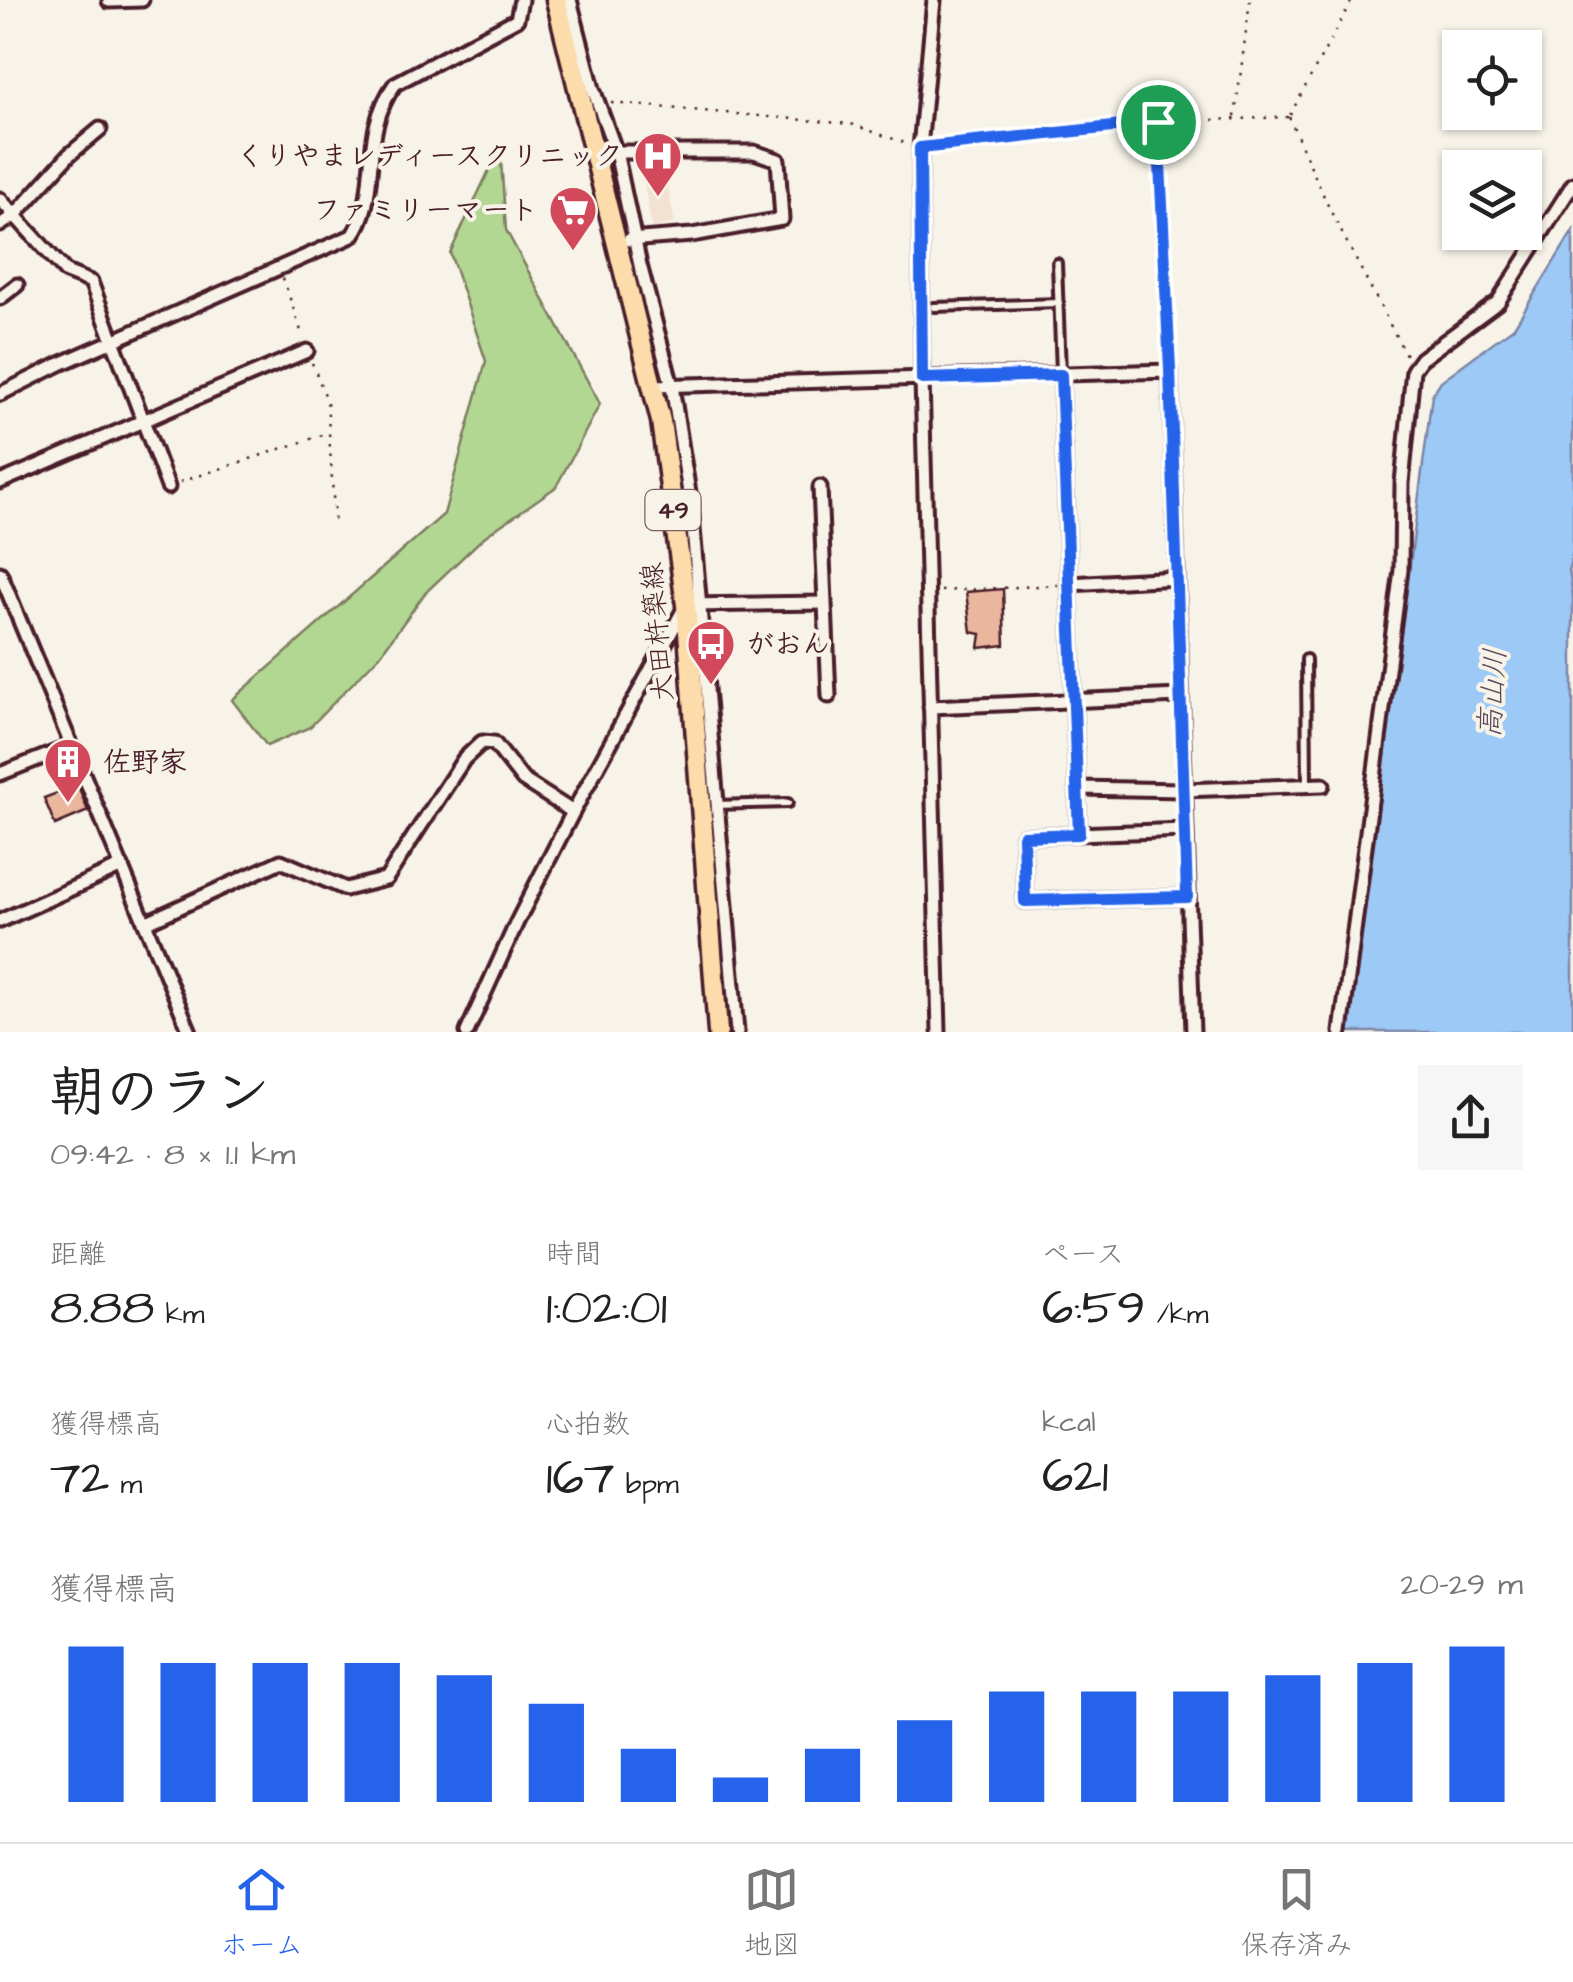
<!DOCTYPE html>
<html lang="ja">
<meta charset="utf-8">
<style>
:root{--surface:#fff;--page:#f6f6f6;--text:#222;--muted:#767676;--line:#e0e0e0;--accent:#2563eb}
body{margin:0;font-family:"Architects Daughter","Klee One",sans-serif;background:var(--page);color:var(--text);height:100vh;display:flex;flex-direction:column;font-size:38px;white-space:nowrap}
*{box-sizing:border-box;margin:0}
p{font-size:32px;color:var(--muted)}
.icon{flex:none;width:55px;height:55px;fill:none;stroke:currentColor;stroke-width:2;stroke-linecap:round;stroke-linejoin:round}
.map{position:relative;height:1032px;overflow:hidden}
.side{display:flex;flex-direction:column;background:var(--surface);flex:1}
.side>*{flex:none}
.fabs{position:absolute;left:1442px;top:30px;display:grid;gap:20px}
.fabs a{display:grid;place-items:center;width:100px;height:100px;border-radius:0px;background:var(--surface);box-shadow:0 2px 8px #0004;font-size:50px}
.pin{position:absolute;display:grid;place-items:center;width:85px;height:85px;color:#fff;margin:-42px;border:5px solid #fff;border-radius:50%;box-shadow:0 2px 10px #0007}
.round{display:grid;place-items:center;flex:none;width:105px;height:105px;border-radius:0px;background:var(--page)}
.summary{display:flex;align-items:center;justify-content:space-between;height:170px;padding:0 50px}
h1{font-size:55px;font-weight:600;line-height:75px}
.metrics{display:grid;grid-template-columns:repeat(3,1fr);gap:15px;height:170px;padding:10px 50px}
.metrics div{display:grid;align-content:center}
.metrics b{font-size:50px;font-weight:600}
.metrics small{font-size:28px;font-weight:400}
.metrics p{font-size:28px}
.chart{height:280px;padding:20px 50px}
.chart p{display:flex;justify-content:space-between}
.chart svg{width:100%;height:180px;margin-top:10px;stroke:var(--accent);stroke-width:6}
.tab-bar{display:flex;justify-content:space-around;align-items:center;height:140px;border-top:2px solid var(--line);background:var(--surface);font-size:28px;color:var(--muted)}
.tab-bar a{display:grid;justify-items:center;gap:5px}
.tab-bar .active{color:var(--accent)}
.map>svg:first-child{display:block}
.built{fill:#f3e1d2}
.green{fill:#b1d793;stroke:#7e7b5f;stroke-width:2.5}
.water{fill:#9cc9f6;stroke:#7b85a5;stroke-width:2.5}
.building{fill:#eab69e;stroke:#4a1f2b;stroke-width:2.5}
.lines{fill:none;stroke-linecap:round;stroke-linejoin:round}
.lane-casing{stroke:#4a1f2b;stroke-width:14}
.street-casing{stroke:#4a1f2b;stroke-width:19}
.primary-casing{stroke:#4a1f2b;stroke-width:25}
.path{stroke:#4a1f2b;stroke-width:2.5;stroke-dasharray:2.5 8;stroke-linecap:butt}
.lane{stroke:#f7f3e8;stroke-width:6}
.street{stroke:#f7f3e8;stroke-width:11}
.primary{stroke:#fddcac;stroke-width:18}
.route-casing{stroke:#fff;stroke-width:20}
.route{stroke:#2563eb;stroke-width:12}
.labels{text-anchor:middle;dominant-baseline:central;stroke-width:8;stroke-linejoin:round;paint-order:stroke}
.shield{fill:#f7f3e8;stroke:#7e5f64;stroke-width:2.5}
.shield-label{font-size:25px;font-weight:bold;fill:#4a1f2b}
.poi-label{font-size:28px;font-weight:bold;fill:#4a1f2b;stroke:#f7f3e8;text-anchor:end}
.street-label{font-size:28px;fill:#4a1f2b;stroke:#f7f3e8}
.water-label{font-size:30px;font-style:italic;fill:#5e4a5e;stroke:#f7f3e8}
</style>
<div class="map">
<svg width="1573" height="1032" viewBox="0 0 1573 1032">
<rect width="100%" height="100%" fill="#f7f3e8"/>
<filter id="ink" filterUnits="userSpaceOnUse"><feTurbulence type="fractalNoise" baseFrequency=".01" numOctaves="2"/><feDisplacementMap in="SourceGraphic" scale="20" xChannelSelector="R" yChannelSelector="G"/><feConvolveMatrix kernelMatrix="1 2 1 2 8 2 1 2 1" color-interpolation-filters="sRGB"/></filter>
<g filter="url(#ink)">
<polygon class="built" points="664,169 675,223 652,228 642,173"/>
<polygon class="green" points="500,147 506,230 600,404 556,487 484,537 425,593 380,655 310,727 267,746 232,700 444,514 486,361 450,253"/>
<polygon class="water" points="1573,231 1573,551 1569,569 1573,597 1573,1032 1349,1032 1432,395 1441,381 1514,327"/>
<g class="building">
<polygon points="1003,589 1005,645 979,648 981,634 971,632 966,592"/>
<polygon points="74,775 88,811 55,825 44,798 68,789 64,779"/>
</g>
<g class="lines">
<g class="lane-casing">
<g id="lane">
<polyline points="1057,263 1061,373"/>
<polyline points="934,307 1059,303"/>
<polyline points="1306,659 1307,785"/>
<polyline points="715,805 788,803"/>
</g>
</g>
<g class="street-casing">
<g id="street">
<polyline points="570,0 593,89 616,152 640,265 672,386 691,505 737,1032"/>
<polyline points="934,0 920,148 922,379 939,1032"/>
<polyline points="109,1 142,0"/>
<polyline points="592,152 754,152 778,160 782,219 692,235 629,240"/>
<polyline points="0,199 66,272 91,282 168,487"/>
<polyline points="0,225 14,216 69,155 100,129"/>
<polyline points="0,298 17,285"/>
<polyline points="1061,375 1079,834"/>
<polyline points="653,386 1170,371 1193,1032"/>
<path d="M 0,394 L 60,364 L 352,236 C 382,196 358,134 395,84 L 517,19 L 521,0"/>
<polyline points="0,482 307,351"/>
<polyline points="820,487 829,696"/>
<polyline points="0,573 190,1032"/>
<polyline points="1069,584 1177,578"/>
<polyline points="930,707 1180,696"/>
<polyline points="0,774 71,746"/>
<polyline points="1078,788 1183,790 1323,785"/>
<polyline points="573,812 686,605 824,603"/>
<polyline points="1185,830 1023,836 1025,901 1187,897"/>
<polyline points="0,921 122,866"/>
<polyline points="145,923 281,861 346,889 386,879 464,759 482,742 494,743 523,780 573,812 517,922 467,1032"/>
<polyline points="1341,1032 1401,570 1402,483 1413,370 1421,359 1498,302 1573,184"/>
</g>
</g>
<g class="primary-casing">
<polyline id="primary" points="556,0 661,421 686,605 718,1032"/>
</g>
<g class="path">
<polyline points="611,103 851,124 908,144"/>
<polyline points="1290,115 1352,0"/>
<polyline points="1235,117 1250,0"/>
<polyline points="1289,117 1330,210 1408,359"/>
<polyline points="1158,123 1169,360"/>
<polyline points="930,147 1158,122 1289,117"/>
<polyline points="283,278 303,337"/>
<polyline points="312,363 327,400 335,527"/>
<polyline points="180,482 329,433"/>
<polyline points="941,591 1058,585"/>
</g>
<use href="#lane" class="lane"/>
<use href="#street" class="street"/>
<use href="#primary" class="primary"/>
</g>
</g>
<g class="lines" filter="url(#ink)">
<g class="route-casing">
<polygon id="route" points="1158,122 1170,370 1187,897 1025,901 1023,836 1079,834 1061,375 922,379 920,148"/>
</g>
<use href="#route" class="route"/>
</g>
<defs>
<g id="hospital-pin" transform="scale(2.5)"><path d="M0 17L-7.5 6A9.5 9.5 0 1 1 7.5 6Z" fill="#d1495b" stroke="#f7f3e8"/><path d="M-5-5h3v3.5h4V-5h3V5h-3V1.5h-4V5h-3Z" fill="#fff"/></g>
<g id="supermarket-pin" transform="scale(2.5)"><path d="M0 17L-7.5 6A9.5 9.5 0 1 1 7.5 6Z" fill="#d1495b" stroke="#f7f3e8"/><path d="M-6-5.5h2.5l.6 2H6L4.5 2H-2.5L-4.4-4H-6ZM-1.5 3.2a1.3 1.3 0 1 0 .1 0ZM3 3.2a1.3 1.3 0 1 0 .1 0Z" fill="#fff"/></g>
<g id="bus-pin" transform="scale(2.5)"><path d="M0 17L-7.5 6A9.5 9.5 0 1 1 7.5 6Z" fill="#d1495b" stroke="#f7f3e8"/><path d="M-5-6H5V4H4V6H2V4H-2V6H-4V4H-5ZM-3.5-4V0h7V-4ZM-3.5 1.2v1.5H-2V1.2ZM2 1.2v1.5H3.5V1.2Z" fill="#fff"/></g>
<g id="building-pin" transform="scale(2.5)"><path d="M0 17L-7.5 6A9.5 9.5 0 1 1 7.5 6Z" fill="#d1495b" stroke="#f7f3e8"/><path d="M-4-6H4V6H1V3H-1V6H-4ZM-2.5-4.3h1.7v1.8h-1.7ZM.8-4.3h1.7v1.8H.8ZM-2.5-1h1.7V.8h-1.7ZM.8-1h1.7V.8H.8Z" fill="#fff"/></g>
</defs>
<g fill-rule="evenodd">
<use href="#hospital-pin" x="658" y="156"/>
<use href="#supermarket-pin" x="573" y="210"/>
<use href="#bus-pin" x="711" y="644"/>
<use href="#building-pin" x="68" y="762"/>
</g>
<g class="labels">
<rect class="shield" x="645.5" y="490" width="55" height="40" rx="8"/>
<g class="shield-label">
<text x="673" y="510">49</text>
</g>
<g class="poi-label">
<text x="623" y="156">くりやまレディースクリニック</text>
<text x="538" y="210">ファミリーマート</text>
<text x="746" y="644" text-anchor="start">がおん</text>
<text x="103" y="762" text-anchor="start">佐野家</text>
</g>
<g class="street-label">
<text transform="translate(658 632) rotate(-95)">大田杵築線</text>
</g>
<g class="water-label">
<text transform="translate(1493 693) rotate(-86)">高山川</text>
</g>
</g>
</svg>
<div class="fabs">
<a><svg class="icon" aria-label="locate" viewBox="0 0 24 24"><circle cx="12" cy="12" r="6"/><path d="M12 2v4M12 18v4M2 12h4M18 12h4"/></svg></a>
<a><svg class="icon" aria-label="layers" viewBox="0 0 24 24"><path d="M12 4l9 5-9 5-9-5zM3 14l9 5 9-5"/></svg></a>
</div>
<div class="pin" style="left:1158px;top:122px;background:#1e9e55"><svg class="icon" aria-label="arrive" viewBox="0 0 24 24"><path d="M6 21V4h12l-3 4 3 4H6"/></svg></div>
</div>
<section class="side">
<div class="summary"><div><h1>朝のラン</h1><p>09:42 · 8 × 1.1 km</p></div><a class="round"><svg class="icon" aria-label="share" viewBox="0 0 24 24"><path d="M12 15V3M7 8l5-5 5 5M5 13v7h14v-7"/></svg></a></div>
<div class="metrics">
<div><p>距離</p><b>8.88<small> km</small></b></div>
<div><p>時間</p><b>1:02:01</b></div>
<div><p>ペース</p><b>6:59<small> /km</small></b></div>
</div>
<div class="metrics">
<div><p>獲得標高</p><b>72<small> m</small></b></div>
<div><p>心拍数</p><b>167<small> bpm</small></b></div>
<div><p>kcal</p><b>621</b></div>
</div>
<div class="chart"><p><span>獲得標高</span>20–29 m</p>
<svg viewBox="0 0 160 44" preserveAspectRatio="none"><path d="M5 44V6M15 44V10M25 44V10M35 44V10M45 44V13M55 44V20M65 44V31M75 44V38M85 44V31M95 44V24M105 44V17M115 44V17M125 44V17M135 44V13M145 44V10M155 44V6"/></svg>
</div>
</section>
<nav class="tab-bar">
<a class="active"><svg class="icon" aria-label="home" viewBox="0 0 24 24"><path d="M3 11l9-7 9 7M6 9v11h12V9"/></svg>ホーム</a>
<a><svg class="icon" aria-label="map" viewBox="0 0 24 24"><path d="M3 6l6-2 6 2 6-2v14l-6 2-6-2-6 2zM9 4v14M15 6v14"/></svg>地図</a>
<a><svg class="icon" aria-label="saved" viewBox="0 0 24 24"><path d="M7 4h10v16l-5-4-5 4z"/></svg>保存済み</a>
</nav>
